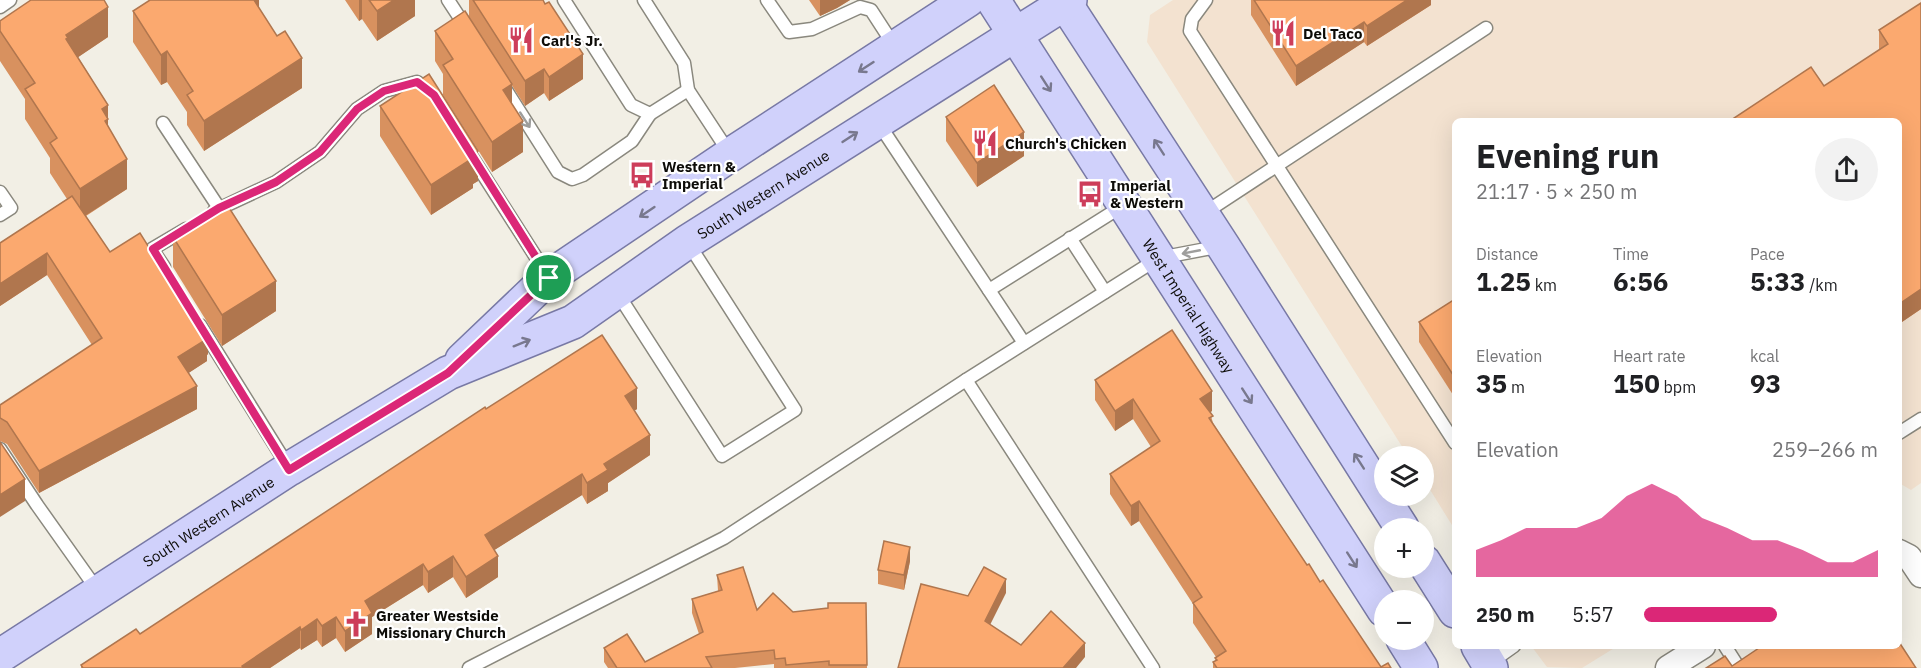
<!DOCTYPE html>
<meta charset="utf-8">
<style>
:root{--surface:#fff;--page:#f2f2f2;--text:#202124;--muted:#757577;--accent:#db2777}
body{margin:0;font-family:"IBM Plex Sans",sans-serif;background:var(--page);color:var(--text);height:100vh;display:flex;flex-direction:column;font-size:22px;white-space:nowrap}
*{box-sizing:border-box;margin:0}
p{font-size:20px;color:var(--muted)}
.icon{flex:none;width:33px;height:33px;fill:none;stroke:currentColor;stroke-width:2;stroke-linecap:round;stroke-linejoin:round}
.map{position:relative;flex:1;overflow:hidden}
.panel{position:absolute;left:1452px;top:118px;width:450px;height:531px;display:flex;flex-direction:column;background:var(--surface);border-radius:9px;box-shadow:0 6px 24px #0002}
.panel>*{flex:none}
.fabs{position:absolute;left:1374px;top:446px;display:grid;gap:12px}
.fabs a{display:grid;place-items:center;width:60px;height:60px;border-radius:50%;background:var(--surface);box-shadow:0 6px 24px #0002;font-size:30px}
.pin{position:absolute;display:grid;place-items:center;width:51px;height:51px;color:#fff;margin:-26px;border:3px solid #fff;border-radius:50%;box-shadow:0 2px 6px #0007}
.round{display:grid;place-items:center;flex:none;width:63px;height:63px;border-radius:32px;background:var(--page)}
.headline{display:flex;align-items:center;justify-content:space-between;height:102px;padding:0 24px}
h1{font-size:33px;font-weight:700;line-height:45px}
.figures{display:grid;grid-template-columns:repeat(3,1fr);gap:9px;height:102px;padding:6px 24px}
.figures div{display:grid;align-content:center}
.figures b{font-size:26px;font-weight:700}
.figures small{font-size:16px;font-weight:400}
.figures p{font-size:16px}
.chart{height:168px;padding:12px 24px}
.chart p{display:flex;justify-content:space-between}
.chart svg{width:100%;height:108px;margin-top:6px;fill:var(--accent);opacity:.7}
ul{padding:0 24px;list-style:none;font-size:20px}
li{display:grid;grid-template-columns:96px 72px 1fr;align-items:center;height:45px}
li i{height:15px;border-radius:8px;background:var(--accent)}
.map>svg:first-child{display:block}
.commercial{fill:#f3e2d0}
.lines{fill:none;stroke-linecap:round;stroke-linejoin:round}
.lane-casing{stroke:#8a887e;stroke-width:15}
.street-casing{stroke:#8a887e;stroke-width:27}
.primary-casing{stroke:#7879a5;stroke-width:36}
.lane{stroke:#fff;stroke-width:12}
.street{stroke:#fff;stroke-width:24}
.primary{stroke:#d0d1fb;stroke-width:33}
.wall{fill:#d8915f}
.shaded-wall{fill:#b0764e}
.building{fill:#fba96f;stroke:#b0764e;stroke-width:1.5}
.oneway{stroke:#78788e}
.oneway2{stroke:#9e9e9c}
.route-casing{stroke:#fff;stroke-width:12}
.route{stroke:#db2777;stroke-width:8}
.labels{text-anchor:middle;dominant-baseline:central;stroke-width:4.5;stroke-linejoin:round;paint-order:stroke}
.poi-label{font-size:15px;font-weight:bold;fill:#0d0c08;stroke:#fff;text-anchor:start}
.street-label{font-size:15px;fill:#0d0c08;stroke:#fff}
</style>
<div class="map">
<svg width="1921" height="668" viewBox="0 0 1921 668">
<rect width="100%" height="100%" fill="#f2efe5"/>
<g class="commercial">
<polygon points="1173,0 1921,0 1921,483 1911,490 1899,483 1899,122 1455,122 1455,530 1424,480 1424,456 1408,456 1147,42 1150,15"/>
<polygon points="1532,647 1616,647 1582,668 1547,667"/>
</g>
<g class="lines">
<g class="lane-casing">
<g id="lane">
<polyline points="448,0 467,29"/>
<polyline points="564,0 631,105 650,114 688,90"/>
<polyline points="644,0 684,63 688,90 730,154"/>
<polyline points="767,0 789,32 812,29 860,7 871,10 895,47"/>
<polyline points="1206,0 1192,19 1190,31 1455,443"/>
<polyline points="0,7 10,0"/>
<polyline points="504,87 558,172 572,179 583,175 632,141 650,114"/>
<polyline points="163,123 219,208"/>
<polyline points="879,124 1024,343"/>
<polyline points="470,154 548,276"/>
<polyline points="0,192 11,208 0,215"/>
<polyline points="214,211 276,182 320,152 357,109 384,91 417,82 430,92"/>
<polyline points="1203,214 1486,28"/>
<polyline points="1070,238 1105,292"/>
<polyline points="164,267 152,249 186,229"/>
<polyline points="989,290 1124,205"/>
<polyline points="616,291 722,456 795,410 688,243"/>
<polyline points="200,325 289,468"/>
<polyline points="966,380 1153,668"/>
<polyline points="1899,433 1921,419"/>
<polyline points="0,449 37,505 98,591"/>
<polyline points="1725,646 1739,668"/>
<polyline points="1490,663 1514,646"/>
<polyline points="469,668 724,538 966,380 1159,258 1222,246"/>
</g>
</g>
<g class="street-casing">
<g id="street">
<polyline points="1899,552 1909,557 1921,575"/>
<polyline points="1668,668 1703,646"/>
</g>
</g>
<g class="primary-casing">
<g id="primary">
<path id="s1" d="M 993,0 L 1384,610"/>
<polyline points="1063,0 1223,246 1402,528"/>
<polyline points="462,360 549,277 730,155 968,0"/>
<polyline points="1424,562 1455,611"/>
<polyline points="1403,639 1421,668"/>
<polyline points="1478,646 1491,668"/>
<path id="s2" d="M 0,656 L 289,469 L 448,373 L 573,322 L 687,242 L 1070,0"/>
</g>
</g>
<use href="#lane" class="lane"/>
<use href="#street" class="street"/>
<use href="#primary" class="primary"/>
</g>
<g class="wall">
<polygon points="150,0 259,0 259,8 302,88 204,151 187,125 187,112 167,82 161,85 133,42 133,11"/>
<polygon points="345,0 415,0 415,16 377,41 362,19 359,21"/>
<polygon points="469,0 543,0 583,79 549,101 544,93 525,106 469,18"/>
<polygon points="809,0 850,0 837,8 820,16"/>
<polygon points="1251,0 1431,0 1431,5 1367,46 1364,42 1296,86 1251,15"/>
<polygon points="1921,3 1921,309 1899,324 1824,86 1879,50 1879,30"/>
<polygon points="0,21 108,37 78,57 108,105 108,126 127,189 86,216 110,252 208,354 207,355 207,361 188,373 197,409 39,493 7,444 0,441 0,405 92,345 47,275 0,306 0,243 67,199 50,173 50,158 25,119 25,99 0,61"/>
<polygon points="435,31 512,104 523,152 492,172 443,95 443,74 435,61"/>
<polygon points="380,106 478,181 473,184 473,188 431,215 380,136"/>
<polygon points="946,117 1024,156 977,187 946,141"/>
<polygon points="173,237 276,311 222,346 173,267"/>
<polygon points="1455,299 1455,398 1419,342 1419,322"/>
<polygon points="1095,380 1212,411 1210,412 1213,423 1307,565 1320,582 1381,667 1391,668 1213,668 1213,662 1215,661 1216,657 1193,623 1193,604 1139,521 1131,526 1110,494 1110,474 1151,447 1133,419 1115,431 1095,400"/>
<polygon points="486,409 637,409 634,411 650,455 608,483 608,491 587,504 582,495 494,550 498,577 466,598 453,577 428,593 423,585 372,617 372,634 345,652 336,638 322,647 317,640 301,650 300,648 270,668 81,668 81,665 140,634"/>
<polygon points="910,561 904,590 878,584 878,570"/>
<polygon points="717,575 757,610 793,612 828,608 866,603 867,668 774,668 774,664 735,668 608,668 604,662 604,648 645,662 699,634 692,613 692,599 718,591"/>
</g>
<g class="shaded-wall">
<polygon points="252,0 259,0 259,22"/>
<polygon points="359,0 362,0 362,19 359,21"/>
<polygon points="394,0 415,0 415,16 377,41 377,11"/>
<polygon points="820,0 850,0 837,8 820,16"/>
<polygon points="1407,0 1431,0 1431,5 1367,46 1367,26"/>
<polygon points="108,7 108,37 68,64 66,35"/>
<polygon points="1364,22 1364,42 1296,86 1296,66"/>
<polygon points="167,51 167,82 161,85 161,55"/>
<polygon points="583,54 583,79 549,101 549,77"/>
<polygon points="302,58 302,88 204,151 204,121"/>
<polygon points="544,69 544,93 525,106 525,81"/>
<polygon points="512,84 512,115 503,90"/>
<polygon points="108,105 108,149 102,109"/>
<polygon points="523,121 523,152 492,172 492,142"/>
<polygon points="1024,132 1024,156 977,187 977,163"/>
<polygon points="478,151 478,181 473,184 473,188 431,215 431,185"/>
<polygon points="127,159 127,189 80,219 80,189"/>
<polygon points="47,253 47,275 0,306 0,284"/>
<polygon points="276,281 276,311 222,346 222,315"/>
<polygon points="1921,289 1921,309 1899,324 1899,304"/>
<polygon points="208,332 208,354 207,355 207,361 178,380 178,357"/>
<polygon points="197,386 197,409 39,493 39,471"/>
<polygon points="637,388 637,409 625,417 625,396"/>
<polygon points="1212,391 1212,411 1200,419 1200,399"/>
<polygon points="1133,399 1133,419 1115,431 1115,411"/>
<polygon points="650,435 650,455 608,483 608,491 587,504 587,483 604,464"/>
<polygon points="582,474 582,495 485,556 485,535"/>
<polygon points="25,479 25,501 0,517 0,495"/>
<polygon points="1139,501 1139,521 1131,526 1131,506"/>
<polygon points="910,547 910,561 904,590 904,575"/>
<polygon points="453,556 453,577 428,593 428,572"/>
<polygon points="498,556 498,577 466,598 466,577"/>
<polygon points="423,564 423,585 372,617 372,634 345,652 345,631 365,601"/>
<polygon points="1006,579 1006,593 985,635 985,621"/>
<polygon points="336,617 336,638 322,647 322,626"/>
<polygon points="317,619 317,640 301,650 301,630"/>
<polygon points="300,627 300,648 270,668 242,668 242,666"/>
<polygon points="1085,643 1085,657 1076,668 1063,668"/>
</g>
<g class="building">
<polygon points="31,0 104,0 108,7 66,35 68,38 66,39 108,105 102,109 108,119 105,121 127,159 80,189 50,143 57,138 25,89 35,83 0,31 0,21"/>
<polygon points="150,0 254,0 277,36 285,31 302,58 204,121 187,95 193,91 167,51 161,55 133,11"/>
<polygon points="369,0 394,0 377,11"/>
<polygon points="473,0 543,0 545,4 549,2 583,54 549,77 544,69 525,81"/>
<polygon points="1254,0 1407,0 1367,26 1364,22 1296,66"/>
<polygon points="1921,3 1921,289 1899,304 1899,122 1728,122 1811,67 1824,86 1888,44 1879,30"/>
<polygon points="465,11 512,84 503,90 523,121 492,142 443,65 453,59 435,31"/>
<polygon points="429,74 478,151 471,155 473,158 431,185 380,106"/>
<polygon points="994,85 1024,132 977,163 946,117"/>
<polygon points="72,196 110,252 140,233 155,257 159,254 208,332 204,335 207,339 178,357 197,386 39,471 7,422 0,418 0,405 102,338 47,253 0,284 0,243"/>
<polygon points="226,203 276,281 222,315 173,237"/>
<polygon points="1455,299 1455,378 1419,322"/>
<polygon points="1172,330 1212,391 1200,399 1213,416 1209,418 1307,565 1309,564 1320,582 1323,580 1381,667 1388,663 1391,668 1217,668 1213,662 1217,660 1215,658 1226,651 1193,603 1202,597 1139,501 1131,506 1110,474 1160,441 1133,399 1115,411 1095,380"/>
<polygon points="602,335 637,388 625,396 650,435 604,464 608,470 587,483 582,474 485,535 498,556 466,577 453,556 428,572 423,564 365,601 372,613 345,631 336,617 322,626 317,619 301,630 300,627 242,666 244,668 83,668 81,665 136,629 140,634 485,407 486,409"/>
<polygon points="0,442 25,479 0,495"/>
<polygon points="884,541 910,547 904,575 878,570"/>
<polygon points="743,567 757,610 773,593 793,612 828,608 828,603 866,603 867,665 829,665 829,661 786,665 785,658 775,659 774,650 706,657 712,668 617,668 604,648 627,634 645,662 703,632 692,599 722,590 717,575"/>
<polygon points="984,567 1006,579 985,621 1021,645 1051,611 1085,643 1063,668 898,668 921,584 968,596"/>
<polygon points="1899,642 1916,668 1706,668 1725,656 1732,666 1762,646 1899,646"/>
</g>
<defs><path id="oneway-shaft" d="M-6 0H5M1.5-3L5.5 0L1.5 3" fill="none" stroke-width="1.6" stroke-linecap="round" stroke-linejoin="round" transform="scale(1.5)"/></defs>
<g class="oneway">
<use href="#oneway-shaft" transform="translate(866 67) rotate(147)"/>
<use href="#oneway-shaft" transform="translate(1046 84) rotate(57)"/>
<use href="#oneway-shaft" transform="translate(850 137) rotate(-33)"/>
<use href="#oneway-shaft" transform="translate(1159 147) rotate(-123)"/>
<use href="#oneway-shaft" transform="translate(647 212) rotate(146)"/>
<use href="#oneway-shaft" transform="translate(522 343) rotate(-22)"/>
<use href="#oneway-shaft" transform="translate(1247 396) rotate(57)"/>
<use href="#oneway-shaft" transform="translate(1359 461) rotate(-123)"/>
<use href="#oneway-shaft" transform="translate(1352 560) rotate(57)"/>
</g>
<g class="oneway2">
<use href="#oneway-shaft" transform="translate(525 120) rotate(57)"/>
<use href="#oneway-shaft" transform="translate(1191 252) rotate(169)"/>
</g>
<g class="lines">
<g class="route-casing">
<polygon id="route" points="417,82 434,95 549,278 448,373 289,470 153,249 219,208 276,182 320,152 357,109 384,91"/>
</g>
<use href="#route" class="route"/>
</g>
<defs>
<g id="restaurant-bare" transform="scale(2.07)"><path d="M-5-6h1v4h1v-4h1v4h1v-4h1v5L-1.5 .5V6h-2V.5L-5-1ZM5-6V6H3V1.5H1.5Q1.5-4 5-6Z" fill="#cd3d5a" stroke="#fff" stroke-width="2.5" paint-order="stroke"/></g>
<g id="bus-bare" transform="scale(2.07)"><path d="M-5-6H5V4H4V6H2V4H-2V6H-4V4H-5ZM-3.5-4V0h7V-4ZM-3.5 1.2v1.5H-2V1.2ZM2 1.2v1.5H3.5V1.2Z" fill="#cd3d5a" stroke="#fff" stroke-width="2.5" paint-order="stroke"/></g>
<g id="church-bare" transform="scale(2.07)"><path d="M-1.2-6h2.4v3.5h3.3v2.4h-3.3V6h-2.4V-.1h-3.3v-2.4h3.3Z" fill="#cd3d5a" stroke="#fff" stroke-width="2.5" paint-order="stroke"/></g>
</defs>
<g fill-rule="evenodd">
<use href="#restaurant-bare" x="1283" y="33"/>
<use href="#restaurant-bare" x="521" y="40"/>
<use href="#restaurant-bare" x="985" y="143"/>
<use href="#bus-bare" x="642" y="175"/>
<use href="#bus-bare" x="1090" y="194"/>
<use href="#church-bare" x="356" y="624"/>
</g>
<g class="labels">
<g class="poi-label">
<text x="1303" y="33">Del Taco</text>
<text x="541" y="40">Carl's Jr.</text>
<text x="1005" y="143">Church's Chicken</text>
<text x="662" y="166">Western &amp;<tspan x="662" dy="17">Imperial</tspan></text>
<text x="1110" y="185">Imperial<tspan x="1110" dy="17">&amp; Western</tspan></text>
<text x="376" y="615">Greater Westside<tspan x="376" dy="17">Missionary Church</tspan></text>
</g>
<g class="street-label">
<text stroke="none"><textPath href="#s2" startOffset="894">South Western Avenue</textPath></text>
<text stroke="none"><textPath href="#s1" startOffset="363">West Imperial Highway</textPath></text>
<text stroke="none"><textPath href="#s2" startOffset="248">South Western Avenue</textPath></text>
</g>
</g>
</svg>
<div class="fabs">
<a><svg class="icon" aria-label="layers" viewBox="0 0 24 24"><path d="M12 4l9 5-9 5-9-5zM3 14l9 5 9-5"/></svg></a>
<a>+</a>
<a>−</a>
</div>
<div class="pin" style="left:549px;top:278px;background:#1e9e55"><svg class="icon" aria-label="arrive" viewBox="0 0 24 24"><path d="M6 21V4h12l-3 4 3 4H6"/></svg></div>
<section class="panel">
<div class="headline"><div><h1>Evening run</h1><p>21:17 · 5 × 250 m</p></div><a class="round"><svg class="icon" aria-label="share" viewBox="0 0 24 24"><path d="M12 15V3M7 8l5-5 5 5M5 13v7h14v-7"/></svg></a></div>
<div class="figures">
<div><p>Distance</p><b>1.25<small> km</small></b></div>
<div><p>Time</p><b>6:56</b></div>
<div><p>Pace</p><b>5:33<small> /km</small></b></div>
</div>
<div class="figures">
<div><p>Elevation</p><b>35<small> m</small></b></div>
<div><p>Heart rate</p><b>150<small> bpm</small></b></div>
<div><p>kcal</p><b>93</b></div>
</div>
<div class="chart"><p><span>Elevation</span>259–266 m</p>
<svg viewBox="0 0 160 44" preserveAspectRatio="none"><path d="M0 44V33L10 29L20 24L30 24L40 24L50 20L60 11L70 6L80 11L90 20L100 24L110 29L120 29L130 33L140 38L150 38L160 33V44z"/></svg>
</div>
<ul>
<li><b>250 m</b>5:57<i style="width:57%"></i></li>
</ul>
</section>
</div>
